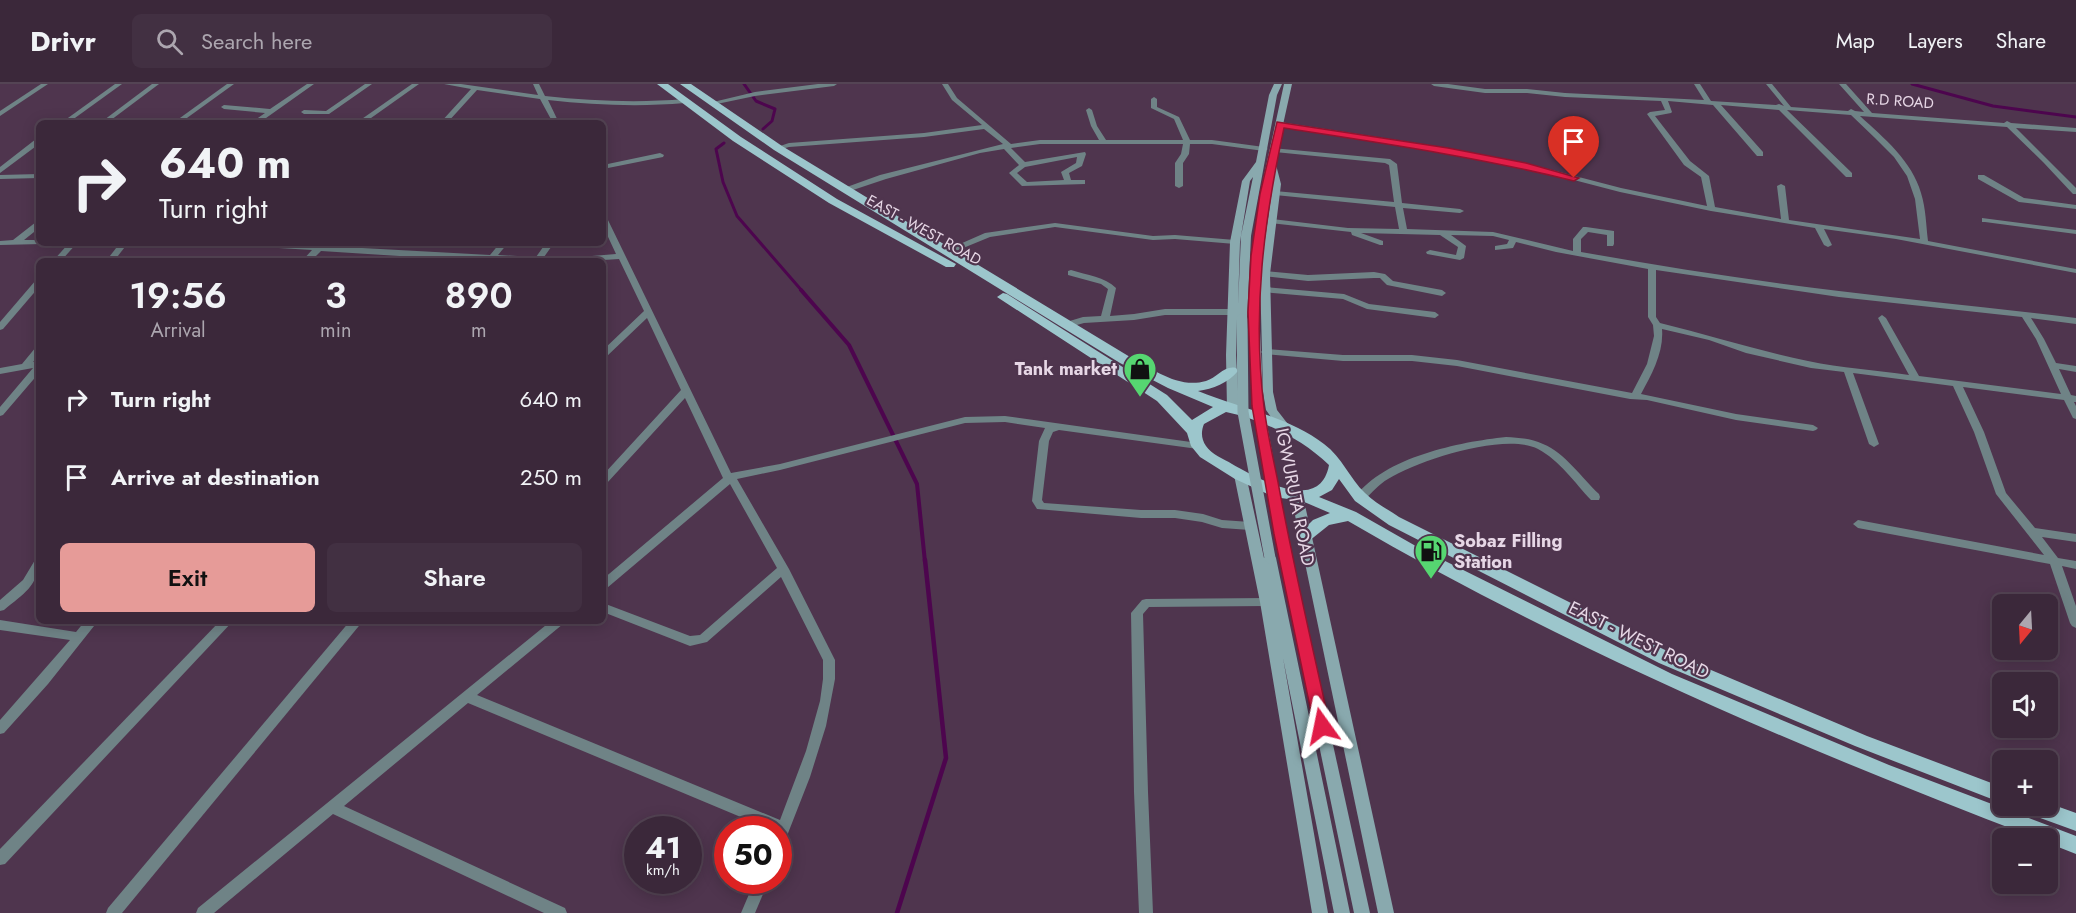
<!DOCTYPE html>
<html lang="en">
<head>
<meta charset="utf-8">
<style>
  body { margin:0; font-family:Jost,sans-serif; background:#423042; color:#f1f3f6; height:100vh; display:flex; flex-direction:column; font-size:22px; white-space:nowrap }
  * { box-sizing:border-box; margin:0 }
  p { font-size:20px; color:#aca6af }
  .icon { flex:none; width:33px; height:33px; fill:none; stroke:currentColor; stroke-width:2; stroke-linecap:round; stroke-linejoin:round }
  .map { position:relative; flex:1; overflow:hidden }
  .side { position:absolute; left:36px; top:174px; width:570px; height:366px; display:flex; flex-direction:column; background:#3b283a; border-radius:9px; box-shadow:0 3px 15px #0003,0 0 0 2px #544454 }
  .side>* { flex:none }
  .top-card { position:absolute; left:36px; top:36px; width:570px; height:126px; border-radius:9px; box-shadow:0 3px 15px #0003,0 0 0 2px #544454; background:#3b283a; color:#f1f3f6; overflow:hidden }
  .needle { width:39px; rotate:198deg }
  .fabs { position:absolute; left:1992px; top:510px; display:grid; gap:12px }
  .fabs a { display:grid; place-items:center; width:66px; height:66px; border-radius:9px; background:#3b283a; box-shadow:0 3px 15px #0003,0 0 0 2px #544454; font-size:30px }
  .speed { position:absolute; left:624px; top:732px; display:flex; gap:12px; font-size:30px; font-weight:700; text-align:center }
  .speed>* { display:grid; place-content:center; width:78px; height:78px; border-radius:50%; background:#3b283a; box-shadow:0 3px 15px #0003,0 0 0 2px #544454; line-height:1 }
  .speed small { font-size:15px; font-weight:400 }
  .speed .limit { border:9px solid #d22; background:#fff; color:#111 }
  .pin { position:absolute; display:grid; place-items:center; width:51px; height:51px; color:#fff; margin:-62px -26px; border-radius:50% 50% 50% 0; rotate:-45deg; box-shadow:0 0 6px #0007 }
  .pin .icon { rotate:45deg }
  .me { position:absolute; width:66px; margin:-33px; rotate:348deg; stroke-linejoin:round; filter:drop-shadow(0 0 4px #0008) }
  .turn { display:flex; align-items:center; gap:21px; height:126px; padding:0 24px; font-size:27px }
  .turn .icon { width:78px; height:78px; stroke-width:2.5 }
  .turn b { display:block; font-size:42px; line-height:51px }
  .eta { display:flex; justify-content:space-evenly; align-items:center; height:102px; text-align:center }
  .eta b { font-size:36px; font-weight:600; line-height:42px }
  .button { display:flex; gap:12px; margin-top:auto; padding:12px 24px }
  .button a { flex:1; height:69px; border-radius:9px; background:#e69b98; color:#111; font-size:24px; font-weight:600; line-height:69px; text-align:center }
  .button a+a { background:#423042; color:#f1f3f6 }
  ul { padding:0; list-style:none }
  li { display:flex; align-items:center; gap:18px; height:78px; padding:0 24px }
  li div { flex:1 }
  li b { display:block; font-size:22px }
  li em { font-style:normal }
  header { display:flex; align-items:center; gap:36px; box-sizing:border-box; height:84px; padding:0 30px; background:#3b283a; border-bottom:2px solid #544454 }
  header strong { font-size:28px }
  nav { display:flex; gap:33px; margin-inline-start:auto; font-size:21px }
  .search { width:420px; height:54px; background:#423042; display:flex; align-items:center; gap:15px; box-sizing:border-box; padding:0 21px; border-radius:9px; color:#aca6af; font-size:22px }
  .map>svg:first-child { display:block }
</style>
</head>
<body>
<header>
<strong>Drivr</strong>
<div class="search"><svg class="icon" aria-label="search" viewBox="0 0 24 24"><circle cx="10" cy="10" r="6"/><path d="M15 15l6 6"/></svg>Search here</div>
<nav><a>Map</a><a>Layers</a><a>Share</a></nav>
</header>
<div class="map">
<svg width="2076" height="829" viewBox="0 0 2076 829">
  <rect width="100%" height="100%" fill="#4f354e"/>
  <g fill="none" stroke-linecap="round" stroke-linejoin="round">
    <!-- stream-far2 -->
    <g stroke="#4d054e" stroke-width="3">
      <path d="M744 0 756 17 775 25 772 37 763 45"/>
      <path d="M1912 0 1993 22 2076 33"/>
      <path d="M724 59 716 65 723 98 737 132 803 208"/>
    </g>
    <!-- stream-far1 -->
    <path stroke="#4d054e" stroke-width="4" d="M801 206 849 261 917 400 925 478"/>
    <!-- stream -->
    <path stroke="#4d054e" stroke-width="4.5" d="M897 829 946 674 925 476"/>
    <!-- street -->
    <g fill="#6f8386" fill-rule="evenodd">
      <path d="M41 0H48L0 32V27Z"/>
      <path d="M115 0H122L68 39H61Z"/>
      <path d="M152 0H159L107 39H100Z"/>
      <path d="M227 0H234L180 39H173Z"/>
      <path d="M307 0H314L259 39H251L265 29 224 25 221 23 224 21 270 25Z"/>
      <path d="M365 0H372L329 30H304L301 28 304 26 326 27Z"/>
      <path d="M412 0H419L364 39H356Z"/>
      <path d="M444 0H461L538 11 533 0H539L545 12C592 17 638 19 685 15L688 17 685 19C639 23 594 21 548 16L559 39H553L540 15 477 6 447 39H440L471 5Z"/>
      <path d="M818 0H837L834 2 755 12 712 21 709 19 755 8Z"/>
      <path d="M942 0H948L957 14 1011 60 1040 56H1099L1091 42 1086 26 1089 24 1092 26 1097 42 1106 56H1183L1174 35 1151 24V15L1154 13 1157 15V23L1179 33 1190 56H1212L1264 63 1268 65 1264 67 1212 60H1190L1189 70 1183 79V102L1179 104 1175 102V79L1181 70 1183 60H1040L1011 64 1025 78 1085 68 1086 70 1082 82 1069 89 1071 96H1085V100L1022 102 1009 89 1019 81 1004 65 980 69 886 95 847 108 843 106 844 104 880 91 1003 60 984 45 924 53 789 63 778 66 774 64 789 59 924 49 982 41 952 16ZM1077 73 1076 79 1061 88 1064 96 1027 98 1017 89 1025 83Z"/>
      <path d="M1431 0H1448L1485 5H1527L1565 9 1704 16 1694 0H1700L1711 17 1776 21 1779 20 1784 22 1766 0H1772L1791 23 1848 27 1851 25 1855 27 1864 28 1839 0H1846L1872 29 2004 39 2007 37 2011 39 2076 44V48L2016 44 2076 104V110H2073L2043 78 2007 43 1860 32C1884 54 1912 77 1921 109 1926 125 1926 141 1928 157L2076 185V189L1896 155 1824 145 1832 161 1828 163 1824 161 1815 144 1711 127 1620 108 1524 83 1448 68 1280 42 1277 40 1280 38 1448 64 1525 79 1621 104 1707 122 1701 93 1684 81 1647 30 1650 28 1665 26 1661 17 1565 13 1527 9H1485L1434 2ZM1668 17 1713 21 1757 72H1763V68L1721 21 1779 26 1846 93H1852V89L1787 26 1851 31 1875 54 1894 73 1907 92 1915 115 1920 155 1789 136 1785 102 1781 100 1777 102 1781 135 1715 123 1709 92 1690 77 1655 32 1671 29 1672 28Z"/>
      <path d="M36 55H39V60L0 89V83Z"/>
      <path d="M1272 64 1390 75 1397 80 1402 119 1460 125 1464 127 1460 129 1403 124 1407 145 1493 148 1573 167V155L1583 143H1586L1614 147V160L1613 162H1607V151L1588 148 1581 155V168C1667 183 1753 197 1839 207 1918 217 1997 224 2076 234V240L2031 234 2044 255 2056 279 2076 282V288L2059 285 2071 311 2076 312V318H2074L2076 322V335L2073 334 2064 316 1963 303 1984 348 2006 409 2035 444 2076 450V458L2042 453 2058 474 2076 477V485L2062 482 2076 522V544L2072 542 2070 539 2050 480 1858 444 1853 440 1858 436 2044 471 1996 410 1974 348 1953 302 1853 289 1879 360 1874 363 1869 360 1844 288 1811 284 1746 269 1709 256 1662 245C1664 268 1652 290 1641 310L1736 330 1813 341 1818 344 1816 346 1813 347 1736 336 1647 316 1630 315 1457 282 1412 277H1343L1263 270 1261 268 1263 266 1266 265 1343 271H1412L1457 276 1632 309 1647 280 1654 252 1653 241 1648 233V185L1556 168 1516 158 1513 164 1495 166V162L1507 160 1509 156 1493 152 1451 151 1466 162 1464 174 1460 176 1427 170 1426 168 1430 166 1456 171 1458 163 1440 151 1361 149 1383 157V161H1380L1352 151 1351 148 1269 139 1268 137 1272 135 1348 144 1399 145 1395 123 1275 111 1271 109 1275 107 1394 118 1389 81 1385 79 1275 68 1271 66ZM1656 186 1839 213 2022 233 2036 255 2061 310 1919 292 1886 234 1882 231 1878 234 1909 291C1876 286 1841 284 1808 277 1758 267 1710 251 1660 239L1656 233Z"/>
      <path d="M660 69 664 71 663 73 603 85V81Z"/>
      <path d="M39 90V94L0 95V91Z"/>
      <path d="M1978 91H1984L2024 114 2076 121V125L2019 118 1978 95Z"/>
      <path d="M603 132 607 134 731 389 780 380 965 333 1005 332 1198 359 1203 362 1198 365 1059 346 1053 348 1049 357 1042 416 1044 419 1141 426H1175L1203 430 1222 436 1250 438 1255 442 1250 446 1222 444 1202 438 1175 434H1141L1037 425 1032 417 1039 357 1045 344 1005 338 965 339 780 386 737 395 789 485 835 576V595L826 642 810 693 783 762 778 764V746H772L468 619 344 722 565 824 567 829H544L333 730 214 829H196L198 824 551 537H565L563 540 477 611 780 736 806 667 820 617 823 595V576L781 493 707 558 690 562 603 528V519L690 552 700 551 777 484 730 400 607 504 603 505V495L723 394 685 314 607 399 603 401V391L681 306 647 234 606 273 603 274V266L644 227 619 175C520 182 420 173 321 167L311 177H302L312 166 229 161 225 159H271L490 171 500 159H508L498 171 536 173 546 159H554L544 173 568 174 616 170 603 142Z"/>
      <path d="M1982 134 2076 146V150L1985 138H1982Z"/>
      <path d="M36 138H39V144L24 156H39V159L42 160 0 161V157L13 156Z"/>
      <path d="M1055 139 1153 152 1175 151 1235 156 1239 158 1235 160 1175 155 1153 156 1055 143 990 153 951 169H948L944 167 985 149Z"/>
      <path d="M69 159H77L61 177H53Z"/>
      <path d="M120 159H128L114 177H106Z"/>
      <path d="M1071 186C1087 191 1105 193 1116 204L1110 232 1134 230 1165 225H1232L1236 228 1232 231H1165L1134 236 1084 239 1066 244 1063 243V239L1083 233 1101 232 1108 205 1101 200 1068 191V187Z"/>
      <path d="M1265 187 1308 191 1374 188 1385 190 1393 197 1442 206 1446 209 1442 212 1387 201 1380 194H1374L1308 197 1262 192V188Z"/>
      <path d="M39 195V203L3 245 0 246V238L36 196Z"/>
      <path d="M1265 203 1344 210 1369 220 1435 228 1439 231 1435 234 1367 225 1343 215 1262 208 1261 206Z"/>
      <path d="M39 262V271L33 278 39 277V289L3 331 0 332V323L33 284 0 290V284L22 280 36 263Z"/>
      <path d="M1506 353C1519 354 1531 354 1543 360 1565 369 1582 394 1599 410L1600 413 1599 416H1591C1575 399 1559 376 1538 365 1505 348 1419 376 1388 395 1379 400 1372 409 1364 416L1360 417 1355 413C1385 373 1459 358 1506 353Z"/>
      <path d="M39 475C39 502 23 510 4 526L0 527V516L23 496 35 476Z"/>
      <path d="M1267 514 1271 515 1273 518 1271 521 1267 522 1149 523 1143 530 1148 708 1153 829H1139L1134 708 1131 529 1142 516 1146 515Z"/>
      <path d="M0 536 76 548 85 537H98L48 600 4 649 0 650V636L70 556 0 546Z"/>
      <path d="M220 537H233L5 780 0 781V765Z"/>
      <path d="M350 537H363L122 829H106L108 824Z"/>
      <path d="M755 796H769L755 829H741Z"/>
    </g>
    <!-- secondary -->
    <g fill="#89a9ae" fill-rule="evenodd">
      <path d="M1274 0H1282L1277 11 1251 152 1247 235 1242 238 1237 235 1236 271 1239 325 1233 329 1227 325 1226 271 1230 158 1242 97 1256 78 1269 11ZM1253 93 1241 152 1238 222 1240 158 1250 97Z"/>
      <path d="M1284 0H1292L1275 77 1281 100 1270 190 1273 308 1277 326 1291 344 1285 348 1281 347 1266 326 1263 308 1260 190 1273 100 1272 95 1261 172 1259 236 1254 239 1249 236 1251 172 1260 110Z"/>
      <path d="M1240 387 1246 391 1264 474 1270 469 1274 471 1276 474 1350 829H1334L1283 574 1328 829H1312L1260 518 1234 391Z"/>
      <path d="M1297 408 1303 412 1394 829H1378L1291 412Z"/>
      <path d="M1286 469 1290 471 1292 474 1370 829H1354L1280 474 1282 471Z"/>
    </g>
    <!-- primary -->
    <g fill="#9cc6cc" fill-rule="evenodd">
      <path d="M657 0H668L741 53 837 115 956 180 954 183H946L829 119 733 57Z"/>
      <path d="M680 0H691L782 62 1130 273C1153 285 1178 305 1206 297 1217 294 1224 281 1236 284L1238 287C1228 299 1213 305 1198 307 1239 324 1287 332 1324 360 1342 373 1350 395 1365 409 1375 419 1389 426 1399 433L1671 569 1867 652 2002 703V719L1855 662 1659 579 1389 441 1355 417 1339 395 1332 406 1319 413 1356 428 1421 465 1672 590 1889 681 2076 752V770L2048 759V754H2036C1800 664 1567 565 1348 437L1329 441 1309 457H1299L1296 453 1313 436 1330 429 1302 417 1274 413 1235 395 1200 373 1191 362 1187 349 1157 317 997 213 1003 209 1007 210 1167 311 1192 336 1213 323 1168 304 1120 279 774 66ZM1226 328C1263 336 1301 354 1329 381 1320 431 1257 394 1232 380 1224 375 1211 370 1206 362 1201 355 1201 347 1204 340Z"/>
      <path d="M2048 719 2076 729V747L2024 728 2021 722H2048Z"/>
    </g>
    <!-- secondary-bridge -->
    <g stroke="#89a9ae" stroke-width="11">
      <path d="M1242 235 1243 328 1270 474"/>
      <path d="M1254 236 1258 322 1286 474"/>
    </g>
  </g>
  <!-- route -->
  <path fill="#e11d48" stroke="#92132f" stroke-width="1.5" d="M1277 38 1448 64 1526 79 1579 94 1574 97C1478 73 1381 59 1284 44 1264 136 1252 228 1264 323 1267 348 1273 373 1278 398 1293 480 1312 561 1330 642L1328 647 1322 649 1316 647 1314 642 1274 450 1252 322 1248 228 1251 172 1260 110Z"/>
  <!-- icons -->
  <defs>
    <g id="shop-pin" transform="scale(1.725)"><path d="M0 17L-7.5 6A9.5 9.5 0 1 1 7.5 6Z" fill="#56d671" stroke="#4f354e"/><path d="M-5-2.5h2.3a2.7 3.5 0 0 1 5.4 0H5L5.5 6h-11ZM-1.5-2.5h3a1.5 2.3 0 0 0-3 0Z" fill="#111"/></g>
    <g id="fuel-pin" transform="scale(1.725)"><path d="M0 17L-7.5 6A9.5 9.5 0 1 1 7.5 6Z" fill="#56d671" stroke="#4f354e"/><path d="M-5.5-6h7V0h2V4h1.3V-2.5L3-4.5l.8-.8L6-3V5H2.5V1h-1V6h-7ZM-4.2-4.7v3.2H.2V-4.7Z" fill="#111"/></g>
  </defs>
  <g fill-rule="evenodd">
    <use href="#shop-pin" x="1140" y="285"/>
    <use href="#fuel-pin" x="1431" y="467"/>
  </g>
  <g text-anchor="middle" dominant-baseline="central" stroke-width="4.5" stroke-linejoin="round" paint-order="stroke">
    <!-- far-street labels -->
    <g font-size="15" fill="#e7d7e6" stroke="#4f354e">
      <text transform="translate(1900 17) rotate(4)">R.D ROAD</text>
      <text transform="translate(924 146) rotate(29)">EAST - WEST ROAD</text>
    </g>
    <!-- poi labels -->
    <g font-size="18" font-weight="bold" fill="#e7d7e6" stroke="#4f354e" text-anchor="end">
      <text x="1117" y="285">Tank market</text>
      <text x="1454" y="457" text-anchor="start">Sobaz Filling<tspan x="1454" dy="21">Station</tspan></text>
    </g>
    <!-- street labels -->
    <g font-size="18" fill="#e7d7e6" stroke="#4f354e">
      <text transform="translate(1295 413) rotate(79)">IGWURUTA ROAD</text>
      <text transform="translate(1639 556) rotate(26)">EAST - WEST ROAD</text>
    </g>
  </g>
</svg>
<div class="fabs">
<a><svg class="needle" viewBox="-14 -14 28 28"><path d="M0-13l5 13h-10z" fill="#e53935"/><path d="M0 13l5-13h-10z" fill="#aca6af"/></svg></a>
<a><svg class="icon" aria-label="sound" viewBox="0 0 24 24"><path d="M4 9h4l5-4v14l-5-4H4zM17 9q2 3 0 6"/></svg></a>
<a>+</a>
<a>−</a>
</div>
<div class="speed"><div>41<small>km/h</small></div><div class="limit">50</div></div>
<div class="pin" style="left:1574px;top:94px;background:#d93025"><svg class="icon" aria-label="arrive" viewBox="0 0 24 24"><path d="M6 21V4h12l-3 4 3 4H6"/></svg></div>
<svg class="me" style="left:1322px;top:642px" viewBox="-20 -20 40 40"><path d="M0-17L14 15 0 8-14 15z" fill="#e11d48" stroke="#fff" stroke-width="4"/></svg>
<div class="top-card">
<div class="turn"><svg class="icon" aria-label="right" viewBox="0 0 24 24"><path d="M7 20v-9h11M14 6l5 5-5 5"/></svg><div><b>640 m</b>Turn right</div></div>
</div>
<section class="side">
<div class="eta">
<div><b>19:56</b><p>Arrival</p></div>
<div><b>3</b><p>min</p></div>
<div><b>890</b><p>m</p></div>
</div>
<ul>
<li><svg class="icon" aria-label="right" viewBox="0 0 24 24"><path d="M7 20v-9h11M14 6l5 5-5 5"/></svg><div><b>Turn right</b></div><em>640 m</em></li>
<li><svg class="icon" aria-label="arrive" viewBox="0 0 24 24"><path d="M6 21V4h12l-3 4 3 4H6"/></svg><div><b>Arrive at destination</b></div><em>250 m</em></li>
</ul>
<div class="button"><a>Exit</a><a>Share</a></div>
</section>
</div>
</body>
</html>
